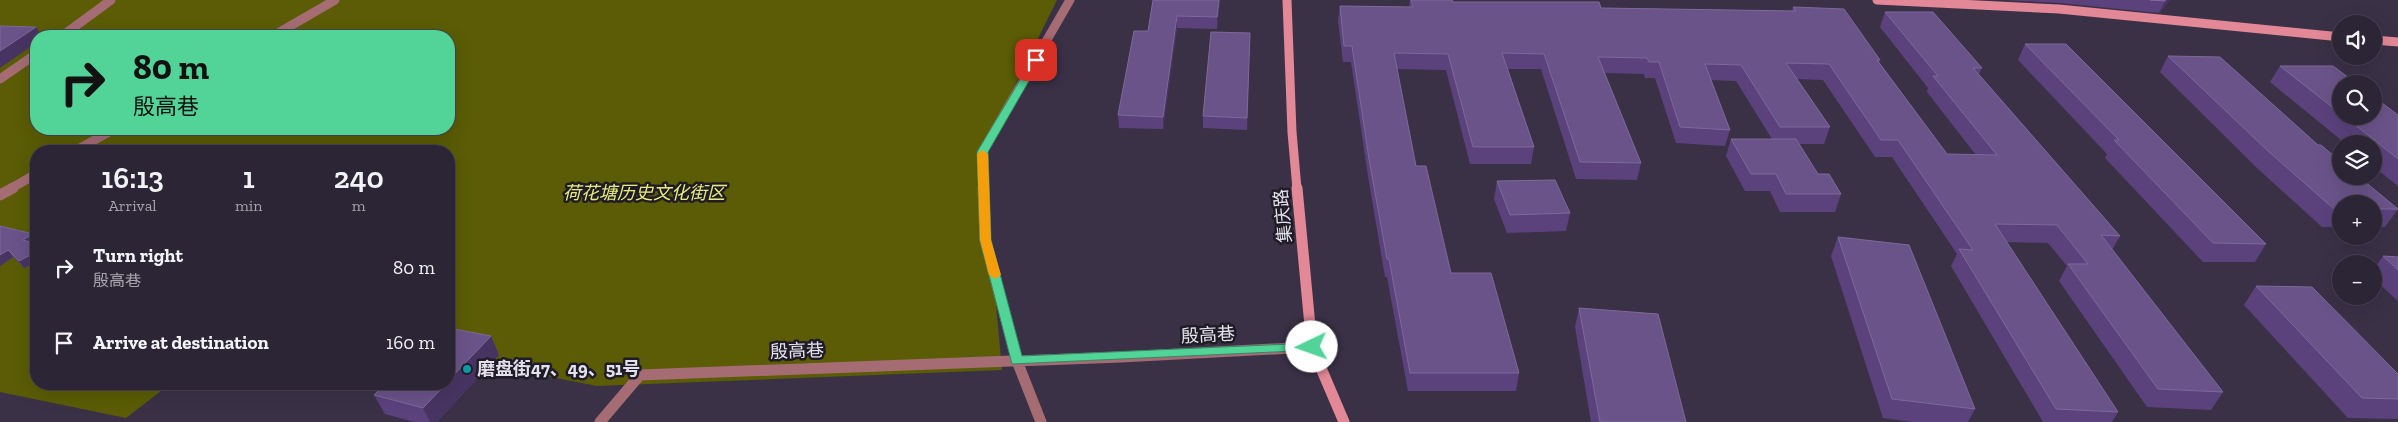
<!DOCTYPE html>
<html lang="en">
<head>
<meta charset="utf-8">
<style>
  body { margin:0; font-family:"Zilla Slab","Noto Sans SC",serif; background:#383141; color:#f1f3f6; height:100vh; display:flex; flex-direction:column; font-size:19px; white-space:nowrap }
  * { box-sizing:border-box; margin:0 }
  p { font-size:16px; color:#a6a5ad }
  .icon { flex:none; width:28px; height:28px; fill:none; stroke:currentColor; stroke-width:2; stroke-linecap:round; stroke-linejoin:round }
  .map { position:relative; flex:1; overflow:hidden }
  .details { position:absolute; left:30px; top:145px; width:425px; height:245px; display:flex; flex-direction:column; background:#2c2535; border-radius:20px; box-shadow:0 5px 20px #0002,0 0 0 1px #484250 }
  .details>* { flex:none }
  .banner { position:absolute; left:30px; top:30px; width:425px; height:105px; border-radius:20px; box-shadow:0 5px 20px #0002,0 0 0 1px #484250; background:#52d397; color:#111; overflow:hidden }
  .controls { position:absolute; left:2332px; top:15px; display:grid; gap:10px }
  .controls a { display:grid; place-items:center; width:50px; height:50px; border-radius:50%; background:#2c2535; box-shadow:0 5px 20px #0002,0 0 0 1px #484250; font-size:25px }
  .pin { position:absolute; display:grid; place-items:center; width:42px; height:42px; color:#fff; margin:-21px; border-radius:10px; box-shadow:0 2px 8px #0006 }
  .me { position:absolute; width:55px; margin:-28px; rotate:267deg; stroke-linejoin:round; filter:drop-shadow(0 0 4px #0008) }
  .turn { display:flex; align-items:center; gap:18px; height:105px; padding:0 20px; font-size:22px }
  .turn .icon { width:65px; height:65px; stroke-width:2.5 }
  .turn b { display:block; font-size:35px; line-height:42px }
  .eta { display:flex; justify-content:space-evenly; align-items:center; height:85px; text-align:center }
  .eta b { font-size:30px; font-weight:600; line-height:35px }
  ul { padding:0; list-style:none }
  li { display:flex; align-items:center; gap:15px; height:75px; padding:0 20px }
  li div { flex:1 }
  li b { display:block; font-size:19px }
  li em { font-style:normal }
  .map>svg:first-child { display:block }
</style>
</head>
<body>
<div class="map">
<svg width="2398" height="422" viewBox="0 0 2398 422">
  <rect width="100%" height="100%" fill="#3a3147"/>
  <!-- green -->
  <path fill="#5b5c05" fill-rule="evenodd" d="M0 0H1057L982 152 1002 370 597 386 449 357V151H36V384H170L126 418 0 392ZM36 36H449V129H36Z"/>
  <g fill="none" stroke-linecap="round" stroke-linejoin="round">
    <!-- street-far1 -->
    <g stroke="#a56c74" stroke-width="9">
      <path d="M62 36 111 0"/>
      <path d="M273 36 335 0"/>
      <path d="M0 79 36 54"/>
      <path d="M75 151 114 129"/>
      <path d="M10 189 36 174"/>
      <path d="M983 189 982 152 1070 0"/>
    </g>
    <!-- street -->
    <g stroke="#a56c74" stroke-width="11">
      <path d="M983 188 985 240 1017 361 1041 422"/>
      <path d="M0 195 13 188"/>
      <path d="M600 422 640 375 1121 357 1312 347"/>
    </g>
    <!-- secondary-far1 -->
    <g stroke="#e38896" stroke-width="9">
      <path d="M1287 0 1292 132 1297 189"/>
      <path d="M1877 0 2059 9 2341 37"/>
      <path d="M2374 40 2398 42"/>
    </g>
    <!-- secondary -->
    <path stroke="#e38896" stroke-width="11" d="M1297 188 1312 347 1344 422"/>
  </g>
  <!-- wall -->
  <g fill="#5b427d">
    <path d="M1153 0H1220L1217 29 1177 28 1163 129 1119 128 1118 115 1148 31Z"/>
    <path d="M1410 0H1452L1453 2 1601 8 1792 11 1793 7 1880 60 1879 62 1947 154 1976 155 1927 92 1928 88 1880 27 1885 12 1982 68 1979 74 2120 236 2112 250 2223 392 2211 410 2147 407 2059 281 2067 266 2048 243 2006 242 2118 412 2112 422H2043L1951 266 1957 254 1892 157H1875L1823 80 1797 79 1830 127 1824 144H1799L1818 174 1841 194 1835 212H1780L1770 191H1745L1726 156 1731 139H1772L1736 81 1711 80 1730 130 1725 146 1676 143 1655 78H1645L1644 74 1605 73 1641 163 1637 180 1576 179 1541 69H1508L1534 147 1531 164H1470L1446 70 1397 69 1416 166 1451 273 1519 373 1516 391H1408L1387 277H1385L1368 176 1351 62H1343L1338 21 1340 6 1409 7Z"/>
    <path d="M2004 0H2170L2159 13 2060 3Z"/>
    <path d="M1250 33 1247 130 1203 128V116Z"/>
    <path d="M2025 44 2266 244 2255 262H2203L2105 158 2107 154 2018 60Z"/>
    <path d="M2168 56 2318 145 2398 209 2385 227H2374V204H2341V227H2322L2257 168 2160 72Z"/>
    <path d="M2280 66 2341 84V116H2374L2398 115V186L2374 167V144H2346L2270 82Z"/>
    <path d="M1497 181 1570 213 1566 231 1507 233 1494 199Z"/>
    <path d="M0 226 33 234 36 239V242L35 243 36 244V262L24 268 13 257 0 266Z"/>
    <path d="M1838 237 1975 409 1968 422H1913L1883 418 1831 256Z"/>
    <path d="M2383 256 2398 257V301L2374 279V269Z"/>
    <path d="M2256 286 2398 374V419L2348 418 2244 305Z"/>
    <path d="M1579 308 1686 422H1591L1575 327Z"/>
    <path d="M491 336 499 355 437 422H414L385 414 374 395Z"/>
  </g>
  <!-- shaded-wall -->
  <g fill="#483462">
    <path d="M1219 0H1220L1217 29V17Z"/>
    <path d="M2166 0H2170L2159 13 2165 1Z"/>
    <path d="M1177 16V28L1163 129V117Z"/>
    <path d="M36 27 42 36H36V43L0 68V51Z"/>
    <path d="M33 234 36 239V242L28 248 23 240Z"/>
    <path d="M8 250 13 257 0 266V255Z"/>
    <path d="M36 252V262L24 268 19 261Z"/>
    <path d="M491 336 499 355 437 422H430L423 408 446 384H449V380Z"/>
  </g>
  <!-- building -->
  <g fill="#6a5389" stroke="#7d6999">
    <path d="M1153 0H1219L1217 17 1177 16 1163 117 1118 115 1134 31H1148Z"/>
    <path d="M1411 0H1452L1453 2H1599L1601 8 1796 11 1793 7 1844 9 1880 60H1877L1947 154 1997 155 1933 76H1938L1885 12H1933L1982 68H1973L2120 236 2101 235 2223 392 2158 389 2068 264H2088L2057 225 1995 224 2118 412 2056 409 1959 249 1973 250 1898 140H1881L1829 64 1786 63 1830 127H1780L1741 65 1705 64 1730 130 1680 127 1659 62H1649L1647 58 1598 57 1641 163 1580 162 1544 54 1502 53 1534 147H1473L1448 54 1394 53 1416 166H1426L1451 273H1491L1519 373H1410L1389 259H1387L1369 159 1352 46H1344L1340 6 1413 7Z"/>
    <path d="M2150 0H2166L2165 1Z"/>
    <path d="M0 26 36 27 0 51Z"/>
    <path d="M1211 32 1250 33 1247 118 1203 116Z"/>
    <path d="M2025 44H2066L2266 244 2213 243 2114 140H2119Z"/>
    <path d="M2168 56 2220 57 2318 145H2321L2341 162V176H2358L2398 209H2374V204H2341V209H2334L2268 151Z"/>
    <path d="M2280 66H2333L2357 84H2341V114Z"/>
    <path d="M2374 97 2398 115V159L2344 116H2374Z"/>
    <path d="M1731 139H1796L1818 174H1829L1841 194H1786L1776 174H1751Z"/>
    <path d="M1555 180 1570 213 1510 215 1497 181Z"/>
    <path d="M0 226 33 234 23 240 36 244V252L19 261 8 250 0 255Z"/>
    <path d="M1838 237 1909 245 1975 409 1892 399Z"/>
    <path d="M2383 256 2398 257V270Z"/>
    <path d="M2256 286 2312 287 2398 374V399L2362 398Z"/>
    <path d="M1579 308 1658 314 1686 422H1600Z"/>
    <path d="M449 328 491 336 449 380Z"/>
    <path d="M385 384H446L423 408 374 395Z"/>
  </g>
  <!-- route -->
  <path fill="#52d397" stroke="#358962" d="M1036 57 1041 60 988 152 991 240 1022 356 1312 343 1317 344 1319 347 1317 350 1012 364 980 240 977 152 1032 60Z"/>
  <!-- slow -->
  <path fill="#f59e0b" d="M982 150 988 154 991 240 1001 275 995 279 989 275 980 240 977 154Z"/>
  <!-- markers -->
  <circle fill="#0f9aa8" stroke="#1f1c26" stroke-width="2" cx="467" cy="369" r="5"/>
  <g text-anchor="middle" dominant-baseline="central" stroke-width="5" stroke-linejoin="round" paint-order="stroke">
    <!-- park labels -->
    <g font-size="18" font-style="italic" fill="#e7eb7d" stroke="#1f1c26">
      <text x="644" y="193">荷花塘历史文化街区</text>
    </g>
    <!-- street labels -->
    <g font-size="18" fill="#e4e0ee" stroke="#1f1c26">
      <text transform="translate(1283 216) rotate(-95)">集庆路</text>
      <text transform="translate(1208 335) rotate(-3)">殷高巷</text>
      <text transform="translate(797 351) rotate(-2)">殷高巷</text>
    </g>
    <!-- poi labels -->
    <g font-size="18" font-weight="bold" fill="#e4e0ee" stroke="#1f1c26" text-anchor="start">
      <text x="477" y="369">磨盘街47、49、51号</text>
    </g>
  </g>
</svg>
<div class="controls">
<a><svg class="icon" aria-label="sound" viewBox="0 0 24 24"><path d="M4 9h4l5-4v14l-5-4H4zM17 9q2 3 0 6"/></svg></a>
<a><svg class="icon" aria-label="search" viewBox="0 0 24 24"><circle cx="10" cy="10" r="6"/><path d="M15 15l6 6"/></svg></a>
<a><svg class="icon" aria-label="layers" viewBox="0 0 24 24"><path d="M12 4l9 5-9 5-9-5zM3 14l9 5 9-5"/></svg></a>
<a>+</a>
<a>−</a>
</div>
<div class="pin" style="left:1036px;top:60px;background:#d93025"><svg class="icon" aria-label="arrive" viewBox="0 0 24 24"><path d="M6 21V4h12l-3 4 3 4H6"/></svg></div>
<svg class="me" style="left:1312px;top:347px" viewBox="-20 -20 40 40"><circle r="19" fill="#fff"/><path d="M0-13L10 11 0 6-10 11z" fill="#52d397"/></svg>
<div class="banner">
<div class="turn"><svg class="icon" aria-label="right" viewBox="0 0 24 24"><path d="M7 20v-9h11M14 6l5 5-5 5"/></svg><div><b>80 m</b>殷高巷</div></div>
</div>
<section class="details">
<div class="eta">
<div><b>16:13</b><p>Arrival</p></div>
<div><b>1</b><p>min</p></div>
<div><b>240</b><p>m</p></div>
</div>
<ul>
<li><svg class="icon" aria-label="right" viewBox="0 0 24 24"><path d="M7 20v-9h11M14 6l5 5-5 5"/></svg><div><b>Turn right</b><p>殷高巷</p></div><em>80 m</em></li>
<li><svg class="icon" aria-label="arrive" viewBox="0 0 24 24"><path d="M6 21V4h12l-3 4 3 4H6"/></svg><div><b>Arrive at destination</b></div><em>160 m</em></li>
</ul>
</section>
</div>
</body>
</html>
